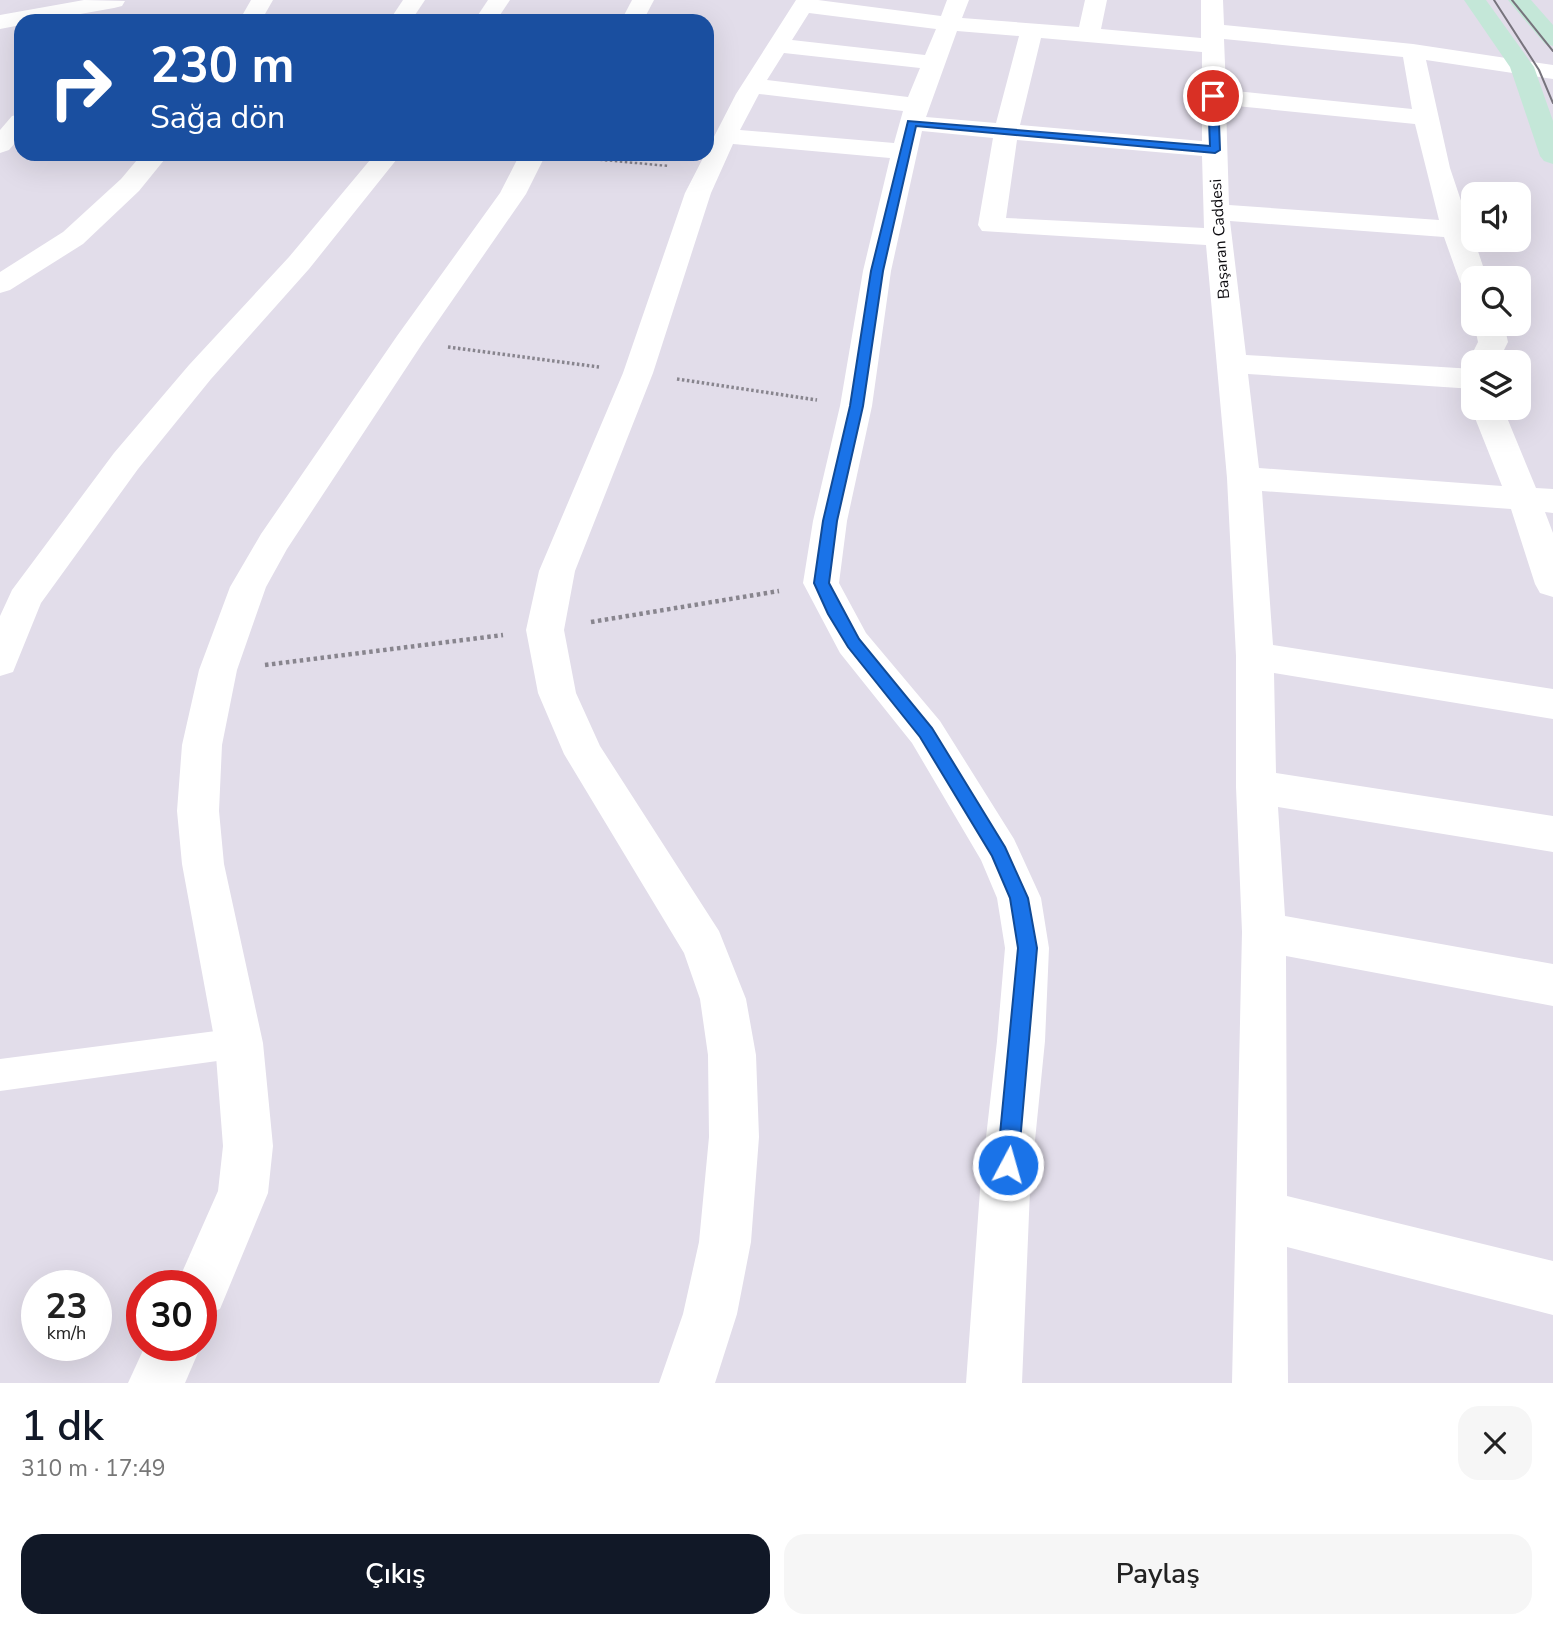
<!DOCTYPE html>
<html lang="tr">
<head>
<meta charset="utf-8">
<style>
  body { margin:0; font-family:"Nunito Sans",sans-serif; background:#f6f6f6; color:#222; height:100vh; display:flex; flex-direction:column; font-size:26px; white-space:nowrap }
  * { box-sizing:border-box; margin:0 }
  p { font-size:23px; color:#767676 }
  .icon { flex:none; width:38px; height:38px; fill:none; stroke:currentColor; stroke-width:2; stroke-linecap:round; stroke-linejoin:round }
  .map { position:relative; height:1383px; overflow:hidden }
  .sheet { display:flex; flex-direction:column; background:#fff; flex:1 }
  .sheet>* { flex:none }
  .hud { position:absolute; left:14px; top:14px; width:700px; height:147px; border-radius:21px; box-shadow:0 7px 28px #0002; background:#1a4fa0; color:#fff; overflow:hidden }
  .tools { position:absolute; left:1461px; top:182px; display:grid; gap:14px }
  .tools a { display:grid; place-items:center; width:70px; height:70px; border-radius:14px; background:#fff; box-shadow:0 7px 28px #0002; font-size:35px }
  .speed { position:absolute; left:21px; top:1270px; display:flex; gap:14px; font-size:35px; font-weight:700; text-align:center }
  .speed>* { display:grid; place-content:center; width:91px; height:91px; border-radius:50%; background:#fff; box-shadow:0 7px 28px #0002; line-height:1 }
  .speed small { font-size:18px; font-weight:400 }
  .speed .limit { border:10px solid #d22; background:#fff; color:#111 }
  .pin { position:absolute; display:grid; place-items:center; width:60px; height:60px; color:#fff; margin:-30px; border:4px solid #fff; border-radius:50%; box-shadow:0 2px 7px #0007 }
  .me { position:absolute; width:77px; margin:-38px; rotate:6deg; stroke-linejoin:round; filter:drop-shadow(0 0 5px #0008) }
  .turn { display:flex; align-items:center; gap:24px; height:147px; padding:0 21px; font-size:32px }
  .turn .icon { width:91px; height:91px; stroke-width:2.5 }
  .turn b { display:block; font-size:49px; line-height:60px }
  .round { display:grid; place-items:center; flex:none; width:74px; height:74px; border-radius:21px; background:#f6f6f6 }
  .summary { display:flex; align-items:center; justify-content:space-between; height:119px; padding:0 21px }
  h1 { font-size:42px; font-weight:600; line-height:52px; color:#111827 }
  .cta { display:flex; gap:14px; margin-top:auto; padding:14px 21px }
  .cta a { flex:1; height:80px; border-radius:21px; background:#111827; color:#fff; font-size:28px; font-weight:600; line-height:80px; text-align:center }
  .cta a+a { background:#f6f6f6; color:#222 }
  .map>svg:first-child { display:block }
</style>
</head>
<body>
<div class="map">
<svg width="1553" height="1383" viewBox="0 0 1553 1383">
  <rect width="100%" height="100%" fill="#e2ddea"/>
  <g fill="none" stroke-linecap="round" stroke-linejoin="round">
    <!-- path-far2 -->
    <path stroke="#88858e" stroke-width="2.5" stroke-dasharray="2.5 2.5" stroke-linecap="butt" d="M570 157 669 166"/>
    <!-- path-far1 -->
    <g stroke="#88858e" stroke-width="3.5" stroke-dasharray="2.5 2.5" stroke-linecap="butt">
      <path d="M448 347 599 367"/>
      <path d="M677 379 817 400"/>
    </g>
    <!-- path -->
    <g stroke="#88858e" stroke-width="4.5" stroke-dasharray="3.5 3.5" stroke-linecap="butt">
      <path d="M591 622 779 591"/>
      <path d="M265 665 503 635"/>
    </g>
    <!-- lane -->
    <path fill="#fff" fill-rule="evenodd" d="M239 1028 250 1032 255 1043 250 1054 239 1058 0 1091V1059Z"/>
    <!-- street -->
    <g fill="#fff" fill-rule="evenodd">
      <path d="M84 0 125 1 122 6 114 8 41 21H21V25L0 29V15Z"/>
      <path d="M251 0H273L261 21H239Z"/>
      <path d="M403 0H425L411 21H389Z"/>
      <path d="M488 0H510L496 21H474Z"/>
      <path d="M632 0H654L643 21H621Z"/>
      <path d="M796 0H818L941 16 947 0H969L962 18 1079 27 1085 0H1107L1101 29 1201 38V0H1223L1224 25 1413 44 1553 65V79L1426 60 1450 168 1487 278H1474V290L1464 288 1460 282 1444 237 1230 221 1246 355 1474 369V389L1248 374 1259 468 1502 486 1471 408 1474 404V408H1503L1536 488 1553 489V513L1545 512 1553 533V597L1540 593 1535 584 1511 509 1262 491 1273 645 1553 689V719L1274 673 1276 773 1553 816V852L1278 807 1285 916 1553 964V1006L1286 956 1287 1196 1553 1261V1315L1287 1247 1288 1383H1232L1242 932 1236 787V656L1227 478 1206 245 982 231 978 225 993 138 922 131 891 271 872 406 847 521 839 583 866 633 940 721 1014 839 1041 898 1049 948 1045 1041 1030 1190 1022 1383H966L980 1190 997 1041 1005 948 997 898 981 860 912 743 840 653 803 583 813 521 840 406 863 271 890 158 733 144 711 193 653 373 575 571 564 630 576 693 600 746 719 931 746 999 756 1055 759 1137 751 1242 737 1314 715 1383H659L683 1314 699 1242 709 1137 708 1055 700 999 684 953 564 754 538 693 526 630 539 571 623 373 685 193 736 94ZM809 13 936 29 925 55 792 40ZM957 31 1019 36 996 123 926 117ZM1041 38 1202 52V141L1020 125ZM1224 39 1403 57 1412 109 1226 90ZM784 53 920 68 908 97 767 80ZM759 94 903 111 894 143 740 130ZM1226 105 1415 124 1439 220 1229 205ZM1017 140 1202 156 1204 228 1006 218Z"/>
      <path d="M21 114V136L9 150 0 153V130L12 116Z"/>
      <path d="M142 154H169L139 191 83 244 10 290 0 293V272L63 232 121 179Z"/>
      <path d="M375 154H401L309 269 211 379 138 469 41 603 13 672 0 676V616L12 590 114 453 189 365 289 257Z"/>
      <path d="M520 154H546L526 194 422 344 287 549 266 587 237 670 222 745 219 811 224 864 263 1043 273 1146 268 1193 220 1309 201 1316V1286H176L218 1191 223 1146 215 1043 182 864 177 811 182 745 199 670 230 587 261 534 397 336 500 193Z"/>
      <path d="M1474 324H1504L1508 342 1498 362H1474V369L1468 362 1478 342Z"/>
      <path d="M145 1346H201L185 1383H128Z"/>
    </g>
    <!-- secondary -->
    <g fill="#c4e7d8" fill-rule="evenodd">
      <path d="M1464 0H1486L1534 67 1553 121V164L1544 161 1540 156 1510 67Z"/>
      <path d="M1508 0H1531L1553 25V46L1545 44Z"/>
    </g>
    <!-- tram -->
    <g stroke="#77747d" stroke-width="2">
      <path d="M1494 0 1539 70 1553 103"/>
      <path d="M1512 0 1553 51"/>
    </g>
  </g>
  <!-- route -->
  <path fill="#1a73e8" stroke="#114b97" stroke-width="2" d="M1213 93 1218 96 1220 150 1215 153 916 126 883 271 863 406 837 521 829 583 859 639 932 728 1005 847 1028 898 1037 948 1018 1165 1015 1172 1008 1176 1001 1172 997 1165 1018 948 1010 898 992 856 920 737 848 647 828 614 814 583 823 521 850 406 871 271 908 121 1210 146 1208 96Z"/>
  <g text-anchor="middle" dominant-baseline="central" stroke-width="5" stroke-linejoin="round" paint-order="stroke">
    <!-- far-street labels -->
    <g font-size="16" fill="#0c0b0f" stroke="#fff">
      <text transform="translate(1220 239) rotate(-94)">Başaran Caddesi</text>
    </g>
  </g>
</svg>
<div class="tools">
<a><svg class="icon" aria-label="sound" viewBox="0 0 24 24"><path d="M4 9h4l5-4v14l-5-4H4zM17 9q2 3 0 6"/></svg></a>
<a><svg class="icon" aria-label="search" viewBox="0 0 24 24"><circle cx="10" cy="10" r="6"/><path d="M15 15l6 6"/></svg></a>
<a><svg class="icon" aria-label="layers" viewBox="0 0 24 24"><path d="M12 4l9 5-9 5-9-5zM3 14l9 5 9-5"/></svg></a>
</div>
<div class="speed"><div>23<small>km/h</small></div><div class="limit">30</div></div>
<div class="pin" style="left:1213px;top:96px;background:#d93025"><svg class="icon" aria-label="arrive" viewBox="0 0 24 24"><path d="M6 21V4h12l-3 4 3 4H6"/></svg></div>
<svg class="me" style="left:1008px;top:1165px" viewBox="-20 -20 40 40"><circle r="17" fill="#1a73e8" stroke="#fff" stroke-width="3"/><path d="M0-11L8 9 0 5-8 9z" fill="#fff"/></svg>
<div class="hud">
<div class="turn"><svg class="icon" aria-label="right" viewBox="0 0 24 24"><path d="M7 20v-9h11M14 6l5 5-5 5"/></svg><div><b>230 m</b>Sağa dön</div></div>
</div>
</div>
<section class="sheet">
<div class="summary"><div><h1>1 dk</h1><p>310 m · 17:49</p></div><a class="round"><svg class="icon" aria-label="close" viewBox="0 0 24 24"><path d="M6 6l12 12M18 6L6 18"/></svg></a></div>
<div class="cta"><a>Çıkış</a><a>Paylaş</a></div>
</section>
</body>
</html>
